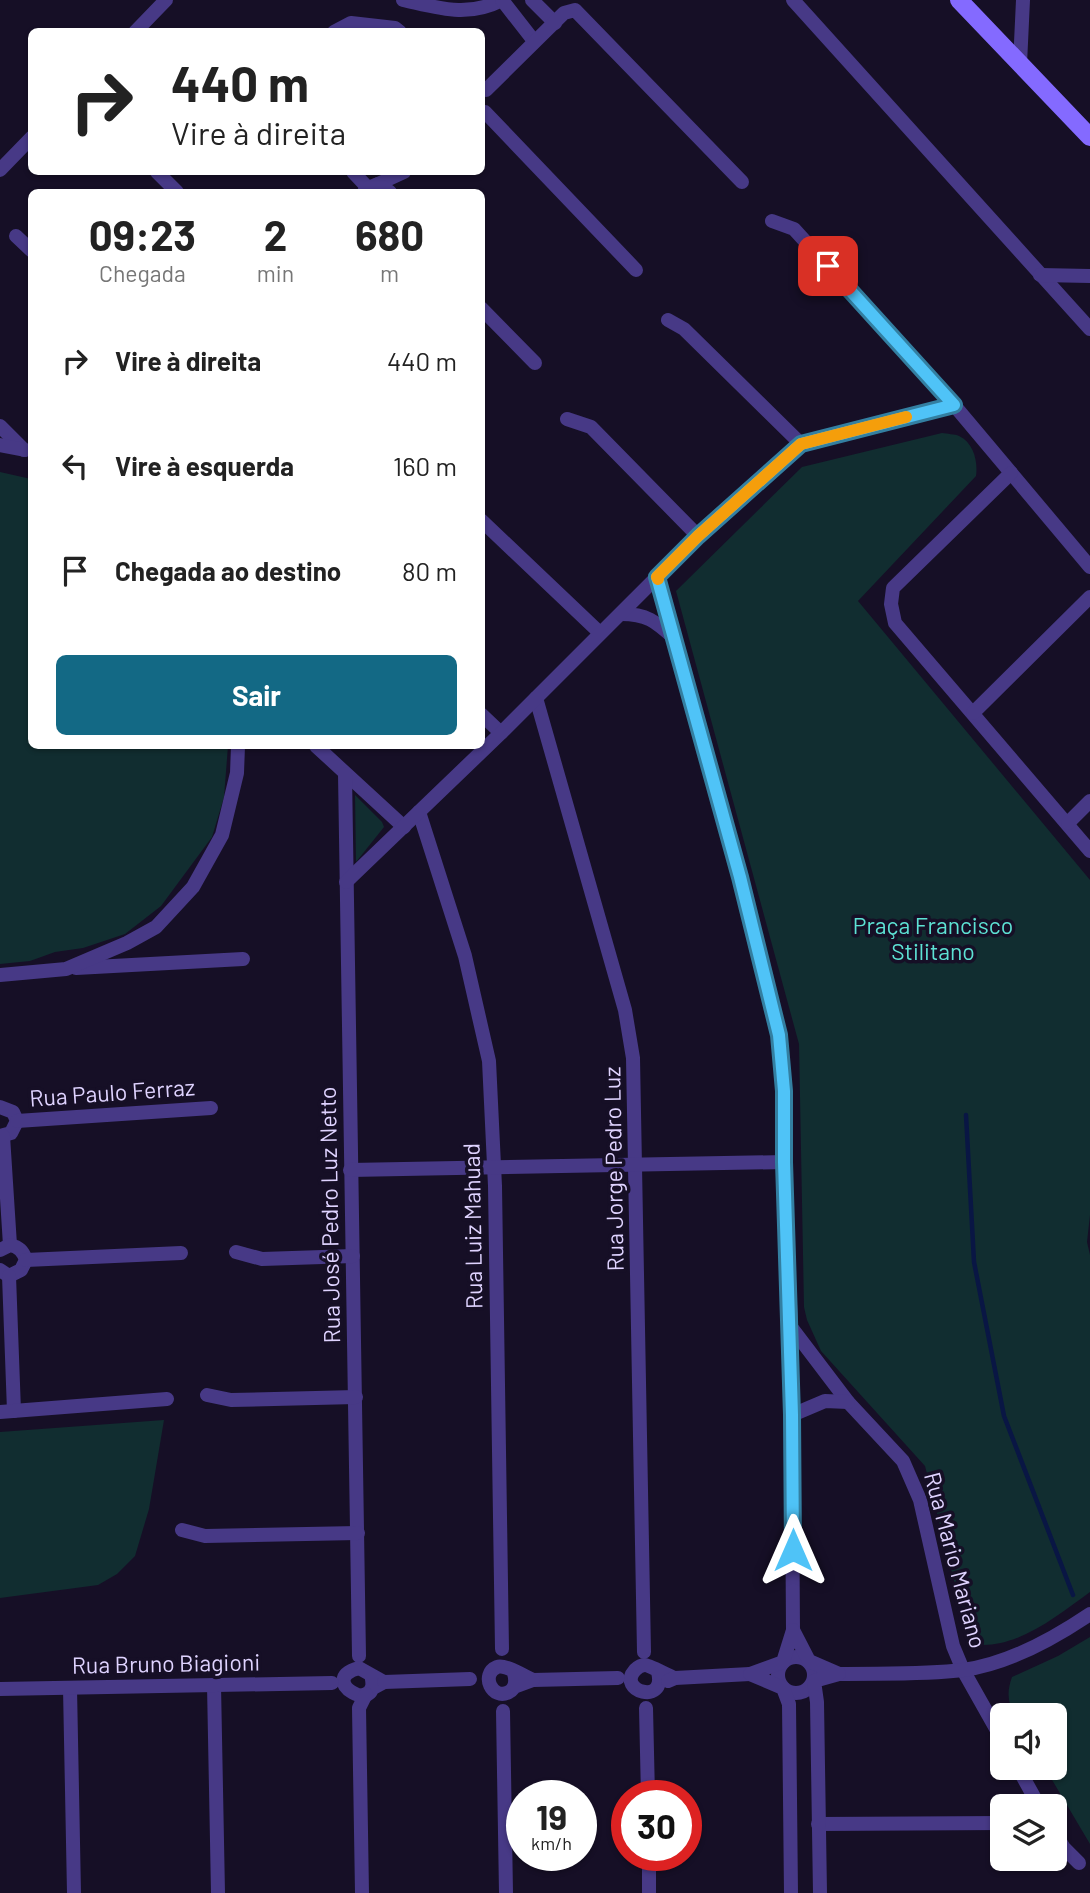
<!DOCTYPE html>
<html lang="pt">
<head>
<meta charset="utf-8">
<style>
  body { margin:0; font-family:Barlow,sans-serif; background:#f6f6f6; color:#222; height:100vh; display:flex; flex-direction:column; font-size:26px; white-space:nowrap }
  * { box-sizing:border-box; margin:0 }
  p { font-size:23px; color:#767676 }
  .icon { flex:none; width:38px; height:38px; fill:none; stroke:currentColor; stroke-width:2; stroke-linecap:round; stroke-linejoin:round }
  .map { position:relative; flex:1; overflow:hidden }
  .side { position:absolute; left:28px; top:189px; width:457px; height:560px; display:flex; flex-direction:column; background:#fff; border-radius:10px; box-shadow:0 2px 5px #0004 }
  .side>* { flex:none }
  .hud { position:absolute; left:28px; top:28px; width:457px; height:147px; border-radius:10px; box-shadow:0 2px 5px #0004; background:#fff; color:#222; overflow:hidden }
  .buttons { position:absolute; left:990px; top:1703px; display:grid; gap:14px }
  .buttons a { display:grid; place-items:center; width:77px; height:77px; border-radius:10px; background:#fff; box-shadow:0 2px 5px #0004; font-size:35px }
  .speed { position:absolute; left:506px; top:1780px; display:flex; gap:14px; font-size:35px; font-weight:700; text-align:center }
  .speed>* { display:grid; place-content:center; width:91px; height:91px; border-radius:50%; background:#fff; box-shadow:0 2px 5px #0004; line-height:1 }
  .speed small { font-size:18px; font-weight:400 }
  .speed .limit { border:10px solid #d22; background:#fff; color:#111 }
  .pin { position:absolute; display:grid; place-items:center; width:60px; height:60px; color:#fff; margin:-30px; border-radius:14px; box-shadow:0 4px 10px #0006 }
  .me { position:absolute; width:77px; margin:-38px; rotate:0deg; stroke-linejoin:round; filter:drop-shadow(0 0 5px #0008) }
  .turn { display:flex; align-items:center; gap:24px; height:147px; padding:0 28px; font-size:32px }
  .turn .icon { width:91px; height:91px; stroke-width:2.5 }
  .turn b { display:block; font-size:49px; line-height:60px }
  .eta { display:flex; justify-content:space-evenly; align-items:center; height:119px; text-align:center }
  .eta b { font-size:42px; font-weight:700; line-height:49px }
  .button { display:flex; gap:14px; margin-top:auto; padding:14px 28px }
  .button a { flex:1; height:80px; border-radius:10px; background:#136985; color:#fff; font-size:28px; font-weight:700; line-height:80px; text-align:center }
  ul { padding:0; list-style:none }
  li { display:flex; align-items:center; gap:21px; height:105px; padding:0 28px }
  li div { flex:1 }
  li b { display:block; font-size:26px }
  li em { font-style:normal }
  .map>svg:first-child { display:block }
</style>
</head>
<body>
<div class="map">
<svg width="1090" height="1893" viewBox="0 0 1090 1893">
  <rect width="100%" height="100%" fill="#160f26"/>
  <!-- green -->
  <g fill="#112d30">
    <path d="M942 433C947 434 955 434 959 436 974 443 978 462 976 476L858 601 1090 880V1215L1087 1242 1090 1255V1592C1058 1615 1020 1647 979 1645L967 1632 925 1466 821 1351 807 1320 804 1307 799 1044 676 591 802 467Z"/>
    <path d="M0 472 31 479 32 746H228L224 797 212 837 161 906 125 934 83 948 55 952 30 961 0 964Z"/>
    <path d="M355 795 382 822 384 827 356 862Z"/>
    <path d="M164 1420 149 1509 135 1556 117 1574 98 1585 0 1598V1432Z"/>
    <path d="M1090 1637V1844L1045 1768H1055V1715H1015C1007 1702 1007 1691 1012 1677L1058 1656Z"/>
  </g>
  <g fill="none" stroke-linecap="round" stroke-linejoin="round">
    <!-- stream -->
    <path stroke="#091644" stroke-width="4.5" d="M966 1115 974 1262 1004 1416 1073 1595"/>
    <!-- minor -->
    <g stroke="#473986" stroke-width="14">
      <path d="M403 0C439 8 467 18 502 0"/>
      <path d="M502 0 534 41"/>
      <path d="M532 0 555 23"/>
      <path d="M793 0 1090 329"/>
      <path d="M135 32 166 0"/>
      <path d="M334 32 351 23 395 28 400 32"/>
      <path d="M1020 64 1023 0"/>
      <path d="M486 90 564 13 575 10 742 182"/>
      <path d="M485 112 636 270"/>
      <path d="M0 170 32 137"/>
      <path d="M157 172 177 192"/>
      <path d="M353 172 368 188"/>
      <path d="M378 184 404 172"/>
      <path d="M364 192 368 188 378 184 390 192"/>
      <path d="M772 221 794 229 954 405 1090 567"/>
      <path d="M16 236 32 251"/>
      <path d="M1040 275 1090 276"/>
      <path d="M481 308 535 363"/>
      <path d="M668 320 684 329 801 444"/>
      <path d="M567 419 591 427 698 536"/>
      <path d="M0 426 24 450"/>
      <path d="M0 445 25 450"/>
      <path d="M1011 473 893 588 891 604 895 623 1090 851"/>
      <path d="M481 520 600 633"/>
      <path d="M657 577 740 877 779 1035 784 1091V1162L791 1327 793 1630"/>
      <path d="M621 614C647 614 655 621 674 638"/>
      <path d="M536 698 625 1010 633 1058 644 1652"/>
      <path d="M973 713 1090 597"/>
      <path d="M481 714 501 733"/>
      <path d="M316 746 404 827"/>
      <path d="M345 774 359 1656"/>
      <path d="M419 812 465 956 489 1061 495 1186 502 1649"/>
      <path d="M1068 823 1090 801"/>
      <path d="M346 882 501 733 698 536 801 444 954 405"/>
      <path d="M76 968 243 959"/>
      <path d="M0 975 66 969 127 943 156 927 193 887 222 835 237 773 238 746"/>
      <path d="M0 1107 13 1112 17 1121 11 1133 0 1136"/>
      <path d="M17 1121 211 1108"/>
      <path d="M3 1136 10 1245"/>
      <path d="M350 1170 784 1162"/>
      <path d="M0 1250 10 1245C19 1247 23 1251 26 1260L21 1270 9 1276 0 1270"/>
      <path d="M236 1252 262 1259 353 1256"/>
      <path d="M26 1260 181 1253"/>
      <path d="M9 1276 14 1411"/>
      <path d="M791 1327 848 1402 903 1461 920 1500 953 1646 963 1670 1003 1741"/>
      <path d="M207 1395 231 1400 356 1397"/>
      <path d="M0 1412 167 1399"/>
      <path d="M792 1415 825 1401 848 1402"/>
      <path d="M182 1530 205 1536 358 1533"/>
      <circle cx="796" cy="1675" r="18"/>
      <path d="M658 1672C667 1706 616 1691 635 1670 638 1667 641 1665 645 1665 649 1665 669 1676 675 1678"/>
      <path d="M839 1674C880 1673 923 1675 963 1670 1008 1664 1053 1639 1090 1614"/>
      <path d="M371 1675C383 1719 314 1680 359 1668L384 1682 371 1689"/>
      <path d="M533 1680 618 1678"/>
      <path d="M668 1681 675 1678 750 1674"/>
      <path d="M384 1682 470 1679"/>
      <path d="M214 1685 218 1893"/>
      <path d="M514 1687 533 1680C524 1676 505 1664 497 1667 480 1674 492 1701 509 1692 516 1688 516 1680 514 1673"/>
      <path d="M70 1688 74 1893"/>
      <path d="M0 1689 332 1683"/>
      <path d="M646 1708 648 1796"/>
      <path d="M503 1711 506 1893"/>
      <path d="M1018 1768 1039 1806"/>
      <path d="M818 1824 1003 1823"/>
      <path d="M1055 1833 1064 1848 1079 1863"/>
      <path d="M649 1855V1893"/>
      <path d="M362 1893 359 1708 366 1694"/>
      <path d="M791 1893 789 1704 783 1688 750 1674 783 1662 793 1630 809 1661 839 1674 814 1681 817 1702 820 1893"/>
    </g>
    <!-- secondary -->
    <path stroke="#846aff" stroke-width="18" d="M959 0 1090 137"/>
  </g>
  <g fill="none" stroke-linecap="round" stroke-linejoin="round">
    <!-- route casing -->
    <g stroke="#337fa1" stroke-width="18">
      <path id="route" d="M793 1550 792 1415 784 1162V1091L779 1035 740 877 657 577 698 536 801 444 954 405 828 266"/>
    </g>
    <!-- route -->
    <use href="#route" stroke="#4fc3f7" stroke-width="12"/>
    <!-- slow -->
    <path stroke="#f59e0b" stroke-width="12" d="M658 579 657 577 698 536 801 444 906 417"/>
  </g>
  <g text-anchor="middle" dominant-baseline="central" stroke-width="7" stroke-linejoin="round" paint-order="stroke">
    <!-- park labels -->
    <g font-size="23" fill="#5de2d4" stroke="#160f26">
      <text x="933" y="925">Praça Francisco<tspan x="933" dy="26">Stilitano</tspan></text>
    </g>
    <!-- street labels -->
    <g font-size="23" fill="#dfd3ff" stroke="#160f26">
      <text transform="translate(112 1092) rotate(-4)">Rua Paulo Ferraz</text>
      <text transform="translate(613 1169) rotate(-91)">Rua Jorge Pedro Luz</text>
      <text transform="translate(329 1215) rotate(-91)">Rua José Pedro Luz Netto</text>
      <text transform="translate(472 1226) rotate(-91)">Rua Luiz Mahuad</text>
      <text transform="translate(956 1560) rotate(75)">Rua Mario Mariano</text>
      <text transform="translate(166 1663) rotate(-1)">Rua Bruno Biagioni</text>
    </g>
  </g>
</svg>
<div class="buttons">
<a><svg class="icon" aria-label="sound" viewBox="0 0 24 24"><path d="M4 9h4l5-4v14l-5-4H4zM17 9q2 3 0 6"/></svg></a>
<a><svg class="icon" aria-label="layers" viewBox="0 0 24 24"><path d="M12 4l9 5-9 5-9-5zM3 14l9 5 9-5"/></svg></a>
</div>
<div class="speed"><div>19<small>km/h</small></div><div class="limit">30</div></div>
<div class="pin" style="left:828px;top:266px;background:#d93025"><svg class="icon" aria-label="arrive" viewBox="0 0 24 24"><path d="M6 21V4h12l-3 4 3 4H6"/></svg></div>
<svg class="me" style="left:793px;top:1550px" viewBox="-20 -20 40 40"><path d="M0-17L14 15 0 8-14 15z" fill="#4fc3f7" stroke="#fff" stroke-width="4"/></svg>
<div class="hud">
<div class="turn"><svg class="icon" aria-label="right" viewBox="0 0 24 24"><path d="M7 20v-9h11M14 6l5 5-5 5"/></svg><div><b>440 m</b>Vire à direita</div></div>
</div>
<section class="side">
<div class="eta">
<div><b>09:23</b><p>Chegada</p></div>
<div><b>2</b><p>min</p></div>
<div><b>680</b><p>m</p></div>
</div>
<ul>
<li><svg class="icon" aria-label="right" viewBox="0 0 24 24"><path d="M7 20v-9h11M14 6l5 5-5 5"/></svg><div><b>Vire à direita</b></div><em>440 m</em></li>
<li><svg class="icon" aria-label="left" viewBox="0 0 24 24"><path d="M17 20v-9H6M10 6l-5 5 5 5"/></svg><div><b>Vire à esquerda</b></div><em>160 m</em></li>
<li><svg class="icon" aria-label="arrive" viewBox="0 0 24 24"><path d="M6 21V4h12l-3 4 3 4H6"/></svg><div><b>Chegada ao destino</b></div><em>80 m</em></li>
</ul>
<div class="button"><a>Sair</a></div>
</section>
</div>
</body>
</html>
